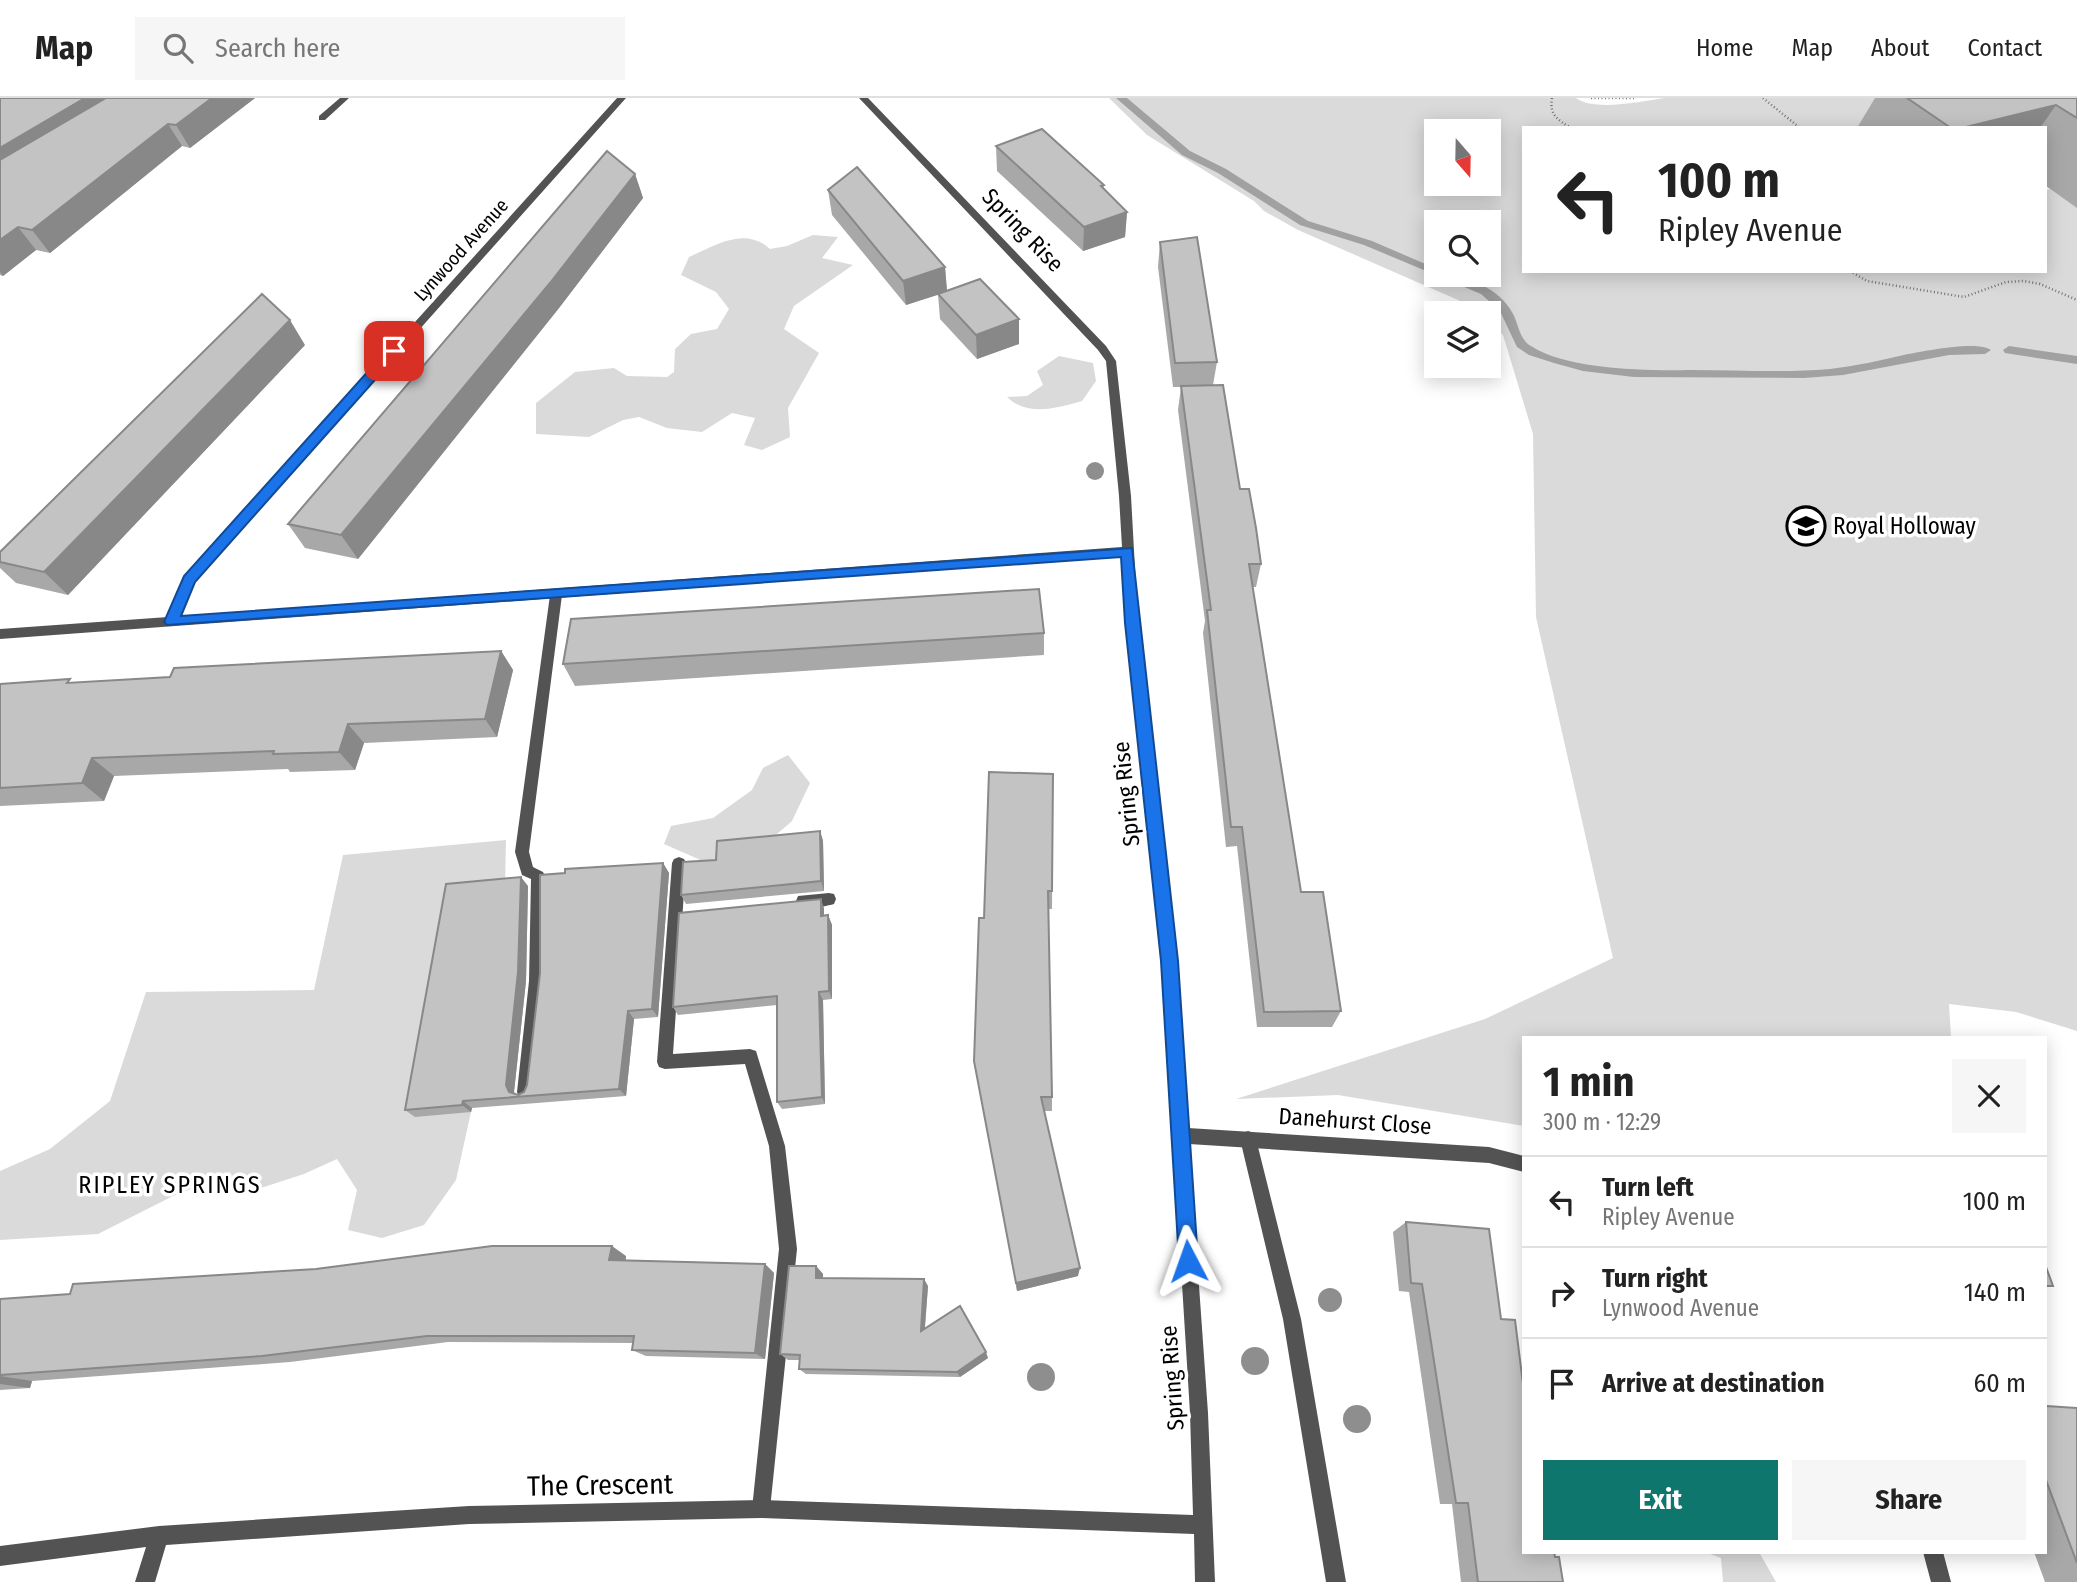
<!DOCTYPE html>
<html lang="en">
<head>
<meta charset="utf-8">
<style>
  body { margin:0; font-family:"Fira Sans Condensed",sans-serif; background:#f6f6f6; color:#222; height:100vh; display:flex; flex-direction:column; font-size:26px; white-space:nowrap }
  * { box-sizing:border-box; margin:0 }
  p { font-size:23px; color:#767676 }
  .icon { flex:none; width:38px; height:38px; fill:none; stroke:currentColor; stroke-width:2; stroke-linecap:round; stroke-linejoin:round }
  .map { position:relative; flex:1; overflow:hidden }
  .drawer { position:absolute; left:1522px; top:938px; width:525px; height:518px; display:flex; flex-direction:column; background:#fff; border-radius:0px; box-shadow:0 4px 18px #0003 }
  .drawer>* { flex:none }
  .banner { position:absolute; left:1522px; top:28px; width:525px; height:147px; border-radius:0px; box-shadow:0 4px 18px #0003; background:#fff; color:#222; overflow:hidden }
  .needle { width:46px; rotate:160deg }
  .tools { position:absolute; left:1424px; top:21px; display:grid; gap:14px }
  .tools a { display:grid; place-items:center; width:77px; height:77px; border-radius:0px; background:#fff; box-shadow:0 4px 18px #0003; font-size:35px }
  .pin { position:absolute; display:grid; place-items:center; width:60px; height:60px; color:#fff; margin:-30px; border-radius:14px; box-shadow:0 4px 10px #0006 }
  .me { position:absolute; width:77px; margin:-38px; rotate:356deg; stroke-linejoin:round; filter:drop-shadow(0 0 5px #0008) }
  .turn { display:flex; align-items:center; gap:24px; height:147px; padding:0 21px; font-size:32px }
  .turn .icon { width:91px; height:91px; stroke-width:2.5 }
  .turn b { display:block; font-size:49px; line-height:60px }
  .round { display:grid; place-items:center; flex:none; width:74px; height:74px; border-radius:0px; background:#f6f6f6 }
  .head { display:flex; align-items:center; justify-content:space-between; height:119px; padding:0 21px }
  h1 { font-size:42px; font-weight:700; line-height:52px }
  .primary-button { display:flex; gap:14px; margin-top:auto; padding:14px 21px }
  .primary-button a { flex:1; height:80px; border-radius:0px; background:#0f766e; color:#fff; font-size:28px; font-weight:700; line-height:80px; text-align:center }
  .primary-button a+a { background:#f6f6f6; color:#222 }
  ul { padding:0; list-style:none }
  li { display:flex; align-items:center; gap:21px; height:91px; padding:0 21px; border-top:2px solid #e0e0e0 }
  li div { flex:1 }
  li b { display:block; font-size:26px }
  li em { font-style:normal }
  header { display:flex; align-items:center; gap:42px; box-sizing:border-box; height:98px; padding:0 35px; background:#fff; border-bottom:2px solid #e0e0e0 }
  header strong { font-size:33px }
  nav { display:flex; gap:38px; margin-inline-start:auto; font-size:24px }
  .search { width:490px; height:63px; background:#f6f6f6; display:flex; align-items:center; gap:18px; box-sizing:border-box; padding:0 24px; border-radius:0px; color:#767676; font-size:26px }
  .map>svg:first-child { display:block }
</style>
</head>
<body>
<header>
<strong>Map</strong>
<div class="search"><svg class="icon" aria-label="search" viewBox="0 0 24 24"><circle cx="10" cy="10" r="6"/><path d="M15 15l6 6"/></svg>Search here</div>
<nav><a>Home</a><a>Map</a><a>About</a><a>Contact</a></nav>
</header>
<div class="map">
<svg width="2077" height="1484" viewBox="0 0 2077 1484">
  <rect width="100%" height="100%" fill="#fff"/>
  <!-- green -->
  <g fill="#dadada" fill-rule="evenodd">
    <path d="M1109 0H1576C1595 14 1642 3 1665 0H1977L1875 30H1524V173H2046V92L2050 91 2077 109V933L2016 914 1949 906 1951 940H1524V1028L1338 997 1236 1001 1485 921 1613 860 1536 519 1533 336 1503 237 1489 226V215H1476L1458 202 1298 132 1264 113 1254 103 1147 37ZM1437 33H1489V86H1437ZM1437 124H1489V177H1437Z"/>
    <path d="M813 137 838 139 822 160 853 167 794 208 784 231 819 255 788 310 790 339 762 352 744 347 755 320 732 315 702 334 667 330 639 319 623 322 589 339 536 336V305L575 274 614 270 627 278 667 279 674 274 675 251 691 236 717 231 729 211 716 194 681 177 689 159C716 147 745 128 770 151L787 148Z"/>
    <path d="M1059 258 1093 265 1096 283 1082 303C1057 310 1028 319 1007 299L1027 298 1043 287 1037 273Z"/>
    <path d="M788 657 810 685 792 723 762 749 721 771 664 746 671 728 713 720 752 692 763 670Z"/>
    <path d="M506 742 505 790 471 1014 456 1082 424 1127 382 1140 348 1132 357 1092 337 1061 304 1076 252 1093 211 1083 171 1099 98 1136 0 1142V1073L50 1051 110 1003 146 894 314 892 343 757Z"/>
    <path d="M1705 1454H1759L1776 1484H1723L1721 1460Z"/>
  </g>
  <g fill="none" stroke-linecap="round" stroke-linejoin="round">
    <!-- stream -->
    <g fill="#a1a1a1" fill-rule="evenodd">
      <path d="M1116 0H1127L1190 53 1226 71 1308 123 1372 143 1437 171V177C1466 177 1499 189 1513 216 1519 227 1519 241 1531 248 1568 272 1648 273 1692 272 1738 272 1784 275 1830 271 1856 268 1882 262 1908 256 1925 253 1978 242 1991 252L1985 256 1949 257 1843 277 1804 280 1634 279 1583 273 1554 265 1529 257 1517 249 1500 213 1481 196 1364 147 1300 127 1218 75 1182 57Z"/>
      <path d="M2009 248 2077 258V266L2005 255 2003 252Z"/>
    </g>
    <!-- path -->
    <g stroke="#757575" stroke-width="2.5" stroke-dasharray="1 2.5" stroke-linecap="butt">
      <path d="M1552 0C1549 17 1558 22 1571 30"/>
      <path d="M1591 0H1636"/>
      <path d="M1763 0 1800 30"/>
      <path d="M1850 173 1867 183 1964 199 2006 184 2024 183 2040 186 2077 202"/>
    </g>
    <!-- service -->
    <g fill="#535353" fill-rule="evenodd">
      <path d="M340 0H349L325 22H319V18Z"/>
      <path d="M556 492 562 497 529 754 533 769 543 774 545 778V883L533 994 531 999 525 1002 519 999 517 994 529 883 531 781 522 777 515 754 550 497Z"/>
      <path d="M679 759 684 761 686 765 673 956 750 951 756 953 785 1048 797 1151 770 1411 768 1418 761 1420 754 1418 752 1411 779 1151 769 1048 745 966 665 971 659 969 657 964 672 765 674 761Z"/>
      <path d="M829 795 834 796 836 801 834 806C824 809 808 811 798 808L796 803 798 798Z"/>
      <path d="M1248 1033 1254 1035 1256 1041 1301 1221 1346 1484H1326L1283 1221 1240 1041 1242 1035Z"/>
    </g>
    <!-- minor -->
    <g fill="#535353" fill-rule="evenodd">
      <path d="M617 0H626L194 484 181 518 1122 449 1119 398 1106 263 1098 252 859 0H868L1106 248 1116 263 1131 398 1138 525 1176 863 1188 1030 1489 1049 1524 1058V1074L1489 1065 1189 1046 1208 1315 1215 1484H1195L1194 1436 761 1420 469 1426 166 1447 155 1484H135L146 1449 0 1468V1448L159 1428 469 1408 761 1402 1193 1417 1190 1315 1162 863 1126 525 1122 458 0 541V531L168 519 185 479Z"/>
      <path d="M1923 1454H1943L1951 1484H1931Z"/>
    </g>
  </g>
  <!-- trees -->
  <g fill="#8e8e8e">
    <circle cx="1095" cy="373" r="9"/>
    <circle cx="1330" cy="1202" r="12"/>
    <circle cx="1255" cy="1263" r="14"/>
    <circle cx="1041" cy="1279" r="14"/>
    <circle cx="1357" cy="1321" r="14"/>
  </g>
  <!-- wall -->
  <g fill="#a8a8a8">
    <path d="M0 0H255L190 50 182 48 50 155 36 152 3 178 0 177Z"/>
    <path d="M1875 0H2077V110L2046 88V30H1857Z"/>
    <path d="M996 48 1104 87 1103 91 1127 114 1125 139 1083 153 997 73Z"/>
    <path d="M635 76 643 100 559 210 358 461 305 450 288 426Z"/>
    <path d="M828 92 945 169 947 193 1019 221V246L977 261 940 221 938 196 906 207 832 117Z"/>
    <path d="M1160 144 1217 264 1213 287 1240 391 1261 466 1256 489H1252L1301 794 1341 913 1332 929H1257L1237 748 1226 749 1203 535 1205 523 1178 312 1181 289H1173L1158 169Z"/>
    <path d="M305 247 68 497 16 485 0 470V454Z"/>
    <path d="M1044 535V557L575 588 563 566Z"/>
    <path d="M501 553 513 572 497 639 364 645 355 672 290 674 288 671 114 678 104 703 0 708V586L74 585 170 579Z"/>
    <path d="M1053 676 1052 811H1048L1052 999V1013H1044L1078 1178 1017 1193 974 963 984 820Z"/>
    <path d="M820 733 823 743 824 793 686 806 681 797 716 762Z"/>
    <path d="M663 765 669 775 658 919 634 921 626 998 472 1010 471 1014 415 1019 405 1012 528 788 526 883 514 994 516 997H518L524 994Z"/>
    <path d="M824 810V818L828 817 832 827V901L823 902 825 1006 782 1011 777 1004V907L678 917 673 909Z"/>
    <path d="M1406 1124 1524 1454 1563 1484H1461L1452 1406H1440L1409 1194 1399 1193 1393 1134Z"/>
    <path d="M626 1158V1163L765 1166 774 1175 765 1261 646 1258 632 1252 633 1245 448 1244 290 1264 32 1283 30 1290 0 1292V1201Z"/>
    <path d="M816 1168 823 1176V1180L928 1188 925 1230 988 1260 960 1279 806 1276 799 1271 800 1262H788L780 1256Z"/>
    <path d="M2046 1308 2077 1310V1484H2045L2034 1454H2046Z"/>
  </g>
  <!-- shaded-wall -->
  <g fill="#888">
    <path d="M85 0H139L0 83V50Z"/>
    <path d="M212 0H255L190 50 176 27Z"/>
    <path d="M2056 7 2040 30H1962Z"/>
    <path d="M168 26 182 48 50 155 32 132Z"/>
    <path d="M635 76 643 100 559 210 358 461 341 437Z"/>
    <path d="M1127 114 1125 139 1083 153 1084 129Z"/>
    <path d="M18 129 36 152 3 178 0 174V142Z"/>
    <path d="M945 169 947 194 906 207 903 183Z"/>
    <path d="M1019 221V246L977 261 976 237Z"/>
    <path d="M290 222 305 247 68 497 44 474Z"/>
    <path d="M501 553 513 572 497 639 485 621Z"/>
    <path d="M348 626 364 645 355 672 339 654Z"/>
    <path d="M92 660 114 678 104 703 82 685Z"/>
    <path d="M820 733 823 743 824 793 821 783Z"/>
    <path d="M663 765 669 775 658 919 652 911Z"/>
    <path d="M521 779 528 788 526 883 514 994 517 999 509 994 506 987Z"/>
    <path d="M821 801 824 810V827L821 818Z"/>
    <path d="M828 817 832 827V901L829 893Z"/>
    <path d="M819 894 823 902 825 1006 822 999Z"/>
    <path d="M628 913 634 921 626 998 619 991Z"/>
    <path d="M463 1003 472 1010 471 1014 462 1007Z"/>
    <path d="M612 1148 626 1158 624 1171 609 1162Z"/>
    <path d="M765 1166 774 1175 765 1261 755 1255Z"/>
    <path d="M816 1168 823 1176V1187L816 1180Z"/>
    <path d="M1080 1170 1078 1178 1017 1193 1016 1185Z"/>
    <path d="M924 1181 928 1188 924 1239 921 1233Z"/>
    <path d="M986 1254 988 1260 960 1279 957 1274Z"/>
    <path d="M0 1278 32 1283 30 1290 0 1286Z"/>
  </g>
  <!-- building -->
  <g fill="#c3c3c3" stroke="#888" stroke-width="2">
    <path d="M0 0H85L0 50Z"/>
    <path d="M106 0H212L176 27 168 26 32 132 18 129 0 142V62Z"/>
    <path d="M1907 0H2077V20L2056 7 1962 30H1951Z"/>
    <path d="M1042 31 1104 87 1101 88 1127 114 1084 129 996 48Z"/>
    <path d="M607 53 635 76 550 185 341 437 288 426Z"/>
    <path d="M857 69 945 169 903 183 828 92Z"/>
    <path d="M1197 139 1217 264 1175 265 1160 144Z"/>
    <path d="M980 181 1019 221 976 237 938 196Z"/>
    <path d="M262 196 290 222 44 474 0 464V454Z"/>
    <path d="M1223 287 1240 391H1249L1256 430 1261 466H1249L1301 794H1323L1341 913 1264 914 1242 729H1231L1207 512H1211L1181 288Z"/>
    <path d="M1039 491 1044 535 563 566 571 521Z"/>
    <path d="M501 553 485 621 348 626 339 654 273 656 274 653 92 660 82 685 0 690V586L70 581 67 585 170 579 174 570Z"/>
    <path d="M989 674 1053 676 1052 793H1048L1052 999H1041L1080 1170 1016 1185 974 963 979 820H984Z"/>
    <path d="M820 733 821 783 681 797 683 764 716 762 717 743Z"/>
    <path d="M663 765 652 911 628 913 619 991 463 1003 462 1007 405 1012 446 786 521 779 518 874 506 987 509 994 518 997 524 994 527 987 540 875V777L565 775V771Z"/>
    <path d="M821 801V818L828 817 829 893 819 894 822 999 777 1004V898L673 909 679 815Z"/>
    <path d="M1406 1124 1489 1131 1501 1221 1515 1222 1524 1294V1454H1554L1555 1459H1559L1563 1484H1478L1468 1405H1456L1422 1186 1411 1185Z"/>
    <path d="M492 1148H612L609 1162 765 1166 755 1255 632 1252 634 1238H427L262 1258 0 1277V1201L70 1196 73 1186 316 1171Z"/>
    <path d="M789 1168H816V1180L924 1181 921 1233 960 1208 986 1254 957 1274 799 1271 800 1257 780 1256Z"/>
    <path d="M2046 1169 2053 1188H2046Z"/>
    <path d="M2046 1308 2077 1310V1465L2046 1382Z"/>
  </g>
  <!-- route -->
  <path fill="#1a73e8" stroke="#114b97" stroke-width="2" d="M394 249 398 250V256L195 484 181 518 1132 450 1178 863 1198 1163 1195 1170 1188 1173 1181 1170 1179 1163 1161 863 1125 525 1121 459 167 527 164 524 184 478 389 250Z"/>
  <!-- icons -->
  <defs>
    <g id="university-ring" transform="scale(2.0125)"><circle r="9.5" fill="#fff" stroke="#000" stroke-width="1.5"/><path d="M0-5L7-2L0 1L-7-2ZM-4 1L0 2.5L4 1V4Q0 6-4 4Z" fill="#000"/></g>
  </defs>
  <g fill-rule="evenodd">
    <use href="#university-ring" x="1806" y="428"/>
  </g>
  <g text-anchor="middle" dominant-baseline="central" stroke-width="7" stroke-linejoin="round" paint-order="stroke">
    <!-- far-street labels -->
    <g font-size="19" fill="#000" stroke="#fff">
      <text transform="translate(461 152) rotate(-48)">Lynwood Avenue</text>
    </g>
    <!-- street labels -->
    <g font-size="23" fill="#000" stroke="#fff">
      <text transform="translate(1023 132) rotate(46)">Spring Rise</text>
      <text transform="translate(1126 696) rotate(-96)">Spring Rise</text>
      <text transform="translate(1355 1023) rotate(4)">Danehurst Close</text>
      <text transform="translate(1172 1280) rotate(-94)">Spring Rise</text>
    </g>
    <!-- poi labels -->
    <g font-size="23" fill="#000" stroke="#fff" text-anchor="start">
      <text x="1833" y="428">Royal Holloway</text>
    </g>
    <!-- neighbourhood labels -->
    <g font-size="24" letter-spacing="2" fill="#000" stroke="#fff">
      <text x="170" y="1087">RIPLEY SPRINGS</text>
    </g>
    <!-- near-street labels -->
    <g font-size="28" fill="#000" stroke="#fff">
      <text transform="translate(600 1387) rotate(-1)">The Crescent</text>
    </g>
  </g>
</svg>
<div class="tools">
<a><svg class="needle" viewBox="-14 -14 28 28"><path d="M0-13l5 13h-10z" fill="#e53935"/><path d="M0 13l5-13h-10z" fill="#767676"/></svg></a>
<a><svg class="icon" aria-label="search" viewBox="0 0 24 24"><circle cx="10" cy="10" r="6"/><path d="M15 15l6 6"/></svg></a>
<a><svg class="icon" aria-label="layers" viewBox="0 0 24 24"><path d="M12 4l9 5-9 5-9-5zM3 14l9 5 9-5"/></svg></a>
</div>
<div class="pin" style="left:394px;top:253px;background:#d93025"><svg class="icon" aria-label="arrive" viewBox="0 0 24 24"><path d="M6 21V4h12l-3 4 3 4H6"/></svg></div>
<svg class="me" style="left:1188px;top:1163px" viewBox="-20 -20 40 40"><path d="M0-17L14 15 0 8-14 15z" fill="#1a73e8" stroke="#fff" stroke-width="4"/></svg>
<div class="banner">
<div class="turn"><svg class="icon" aria-label="left" viewBox="0 0 24 24"><path d="M17 20v-9H6M10 6l-5 5 5 5"/></svg><div><b>100 m</b>Ripley Avenue</div></div>
</div>
<section class="drawer">
<div class="head"><div><h1>1 min</h1><p>300 m · 12:29</p></div><a class="round"><svg class="icon" aria-label="close" viewBox="0 0 24 24"><path d="M6 6l12 12M18 6L6 18"/></svg></a></div>
<ul>
<li><svg class="icon" aria-label="left" viewBox="0 0 24 24"><path d="M17 20v-9H6M10 6l-5 5 5 5"/></svg><div><b>Turn left</b><p>Ripley Avenue</p></div><em>100 m</em></li>
<li><svg class="icon" aria-label="right" viewBox="0 0 24 24"><path d="M7 20v-9h11M14 6l5 5-5 5"/></svg><div><b>Turn right</b><p>Lynwood Avenue</p></div><em>140 m</em></li>
<li><svg class="icon" aria-label="arrive" viewBox="0 0 24 24"><path d="M6 21V4h12l-3 4 3 4H6"/></svg><div><b>Arrive at destination</b></div><em>60 m</em></li>
</ul>
<div class="primary-button"><a>Exit</a><a>Share</a></div>
</section>
</div>
</body>
</html>
